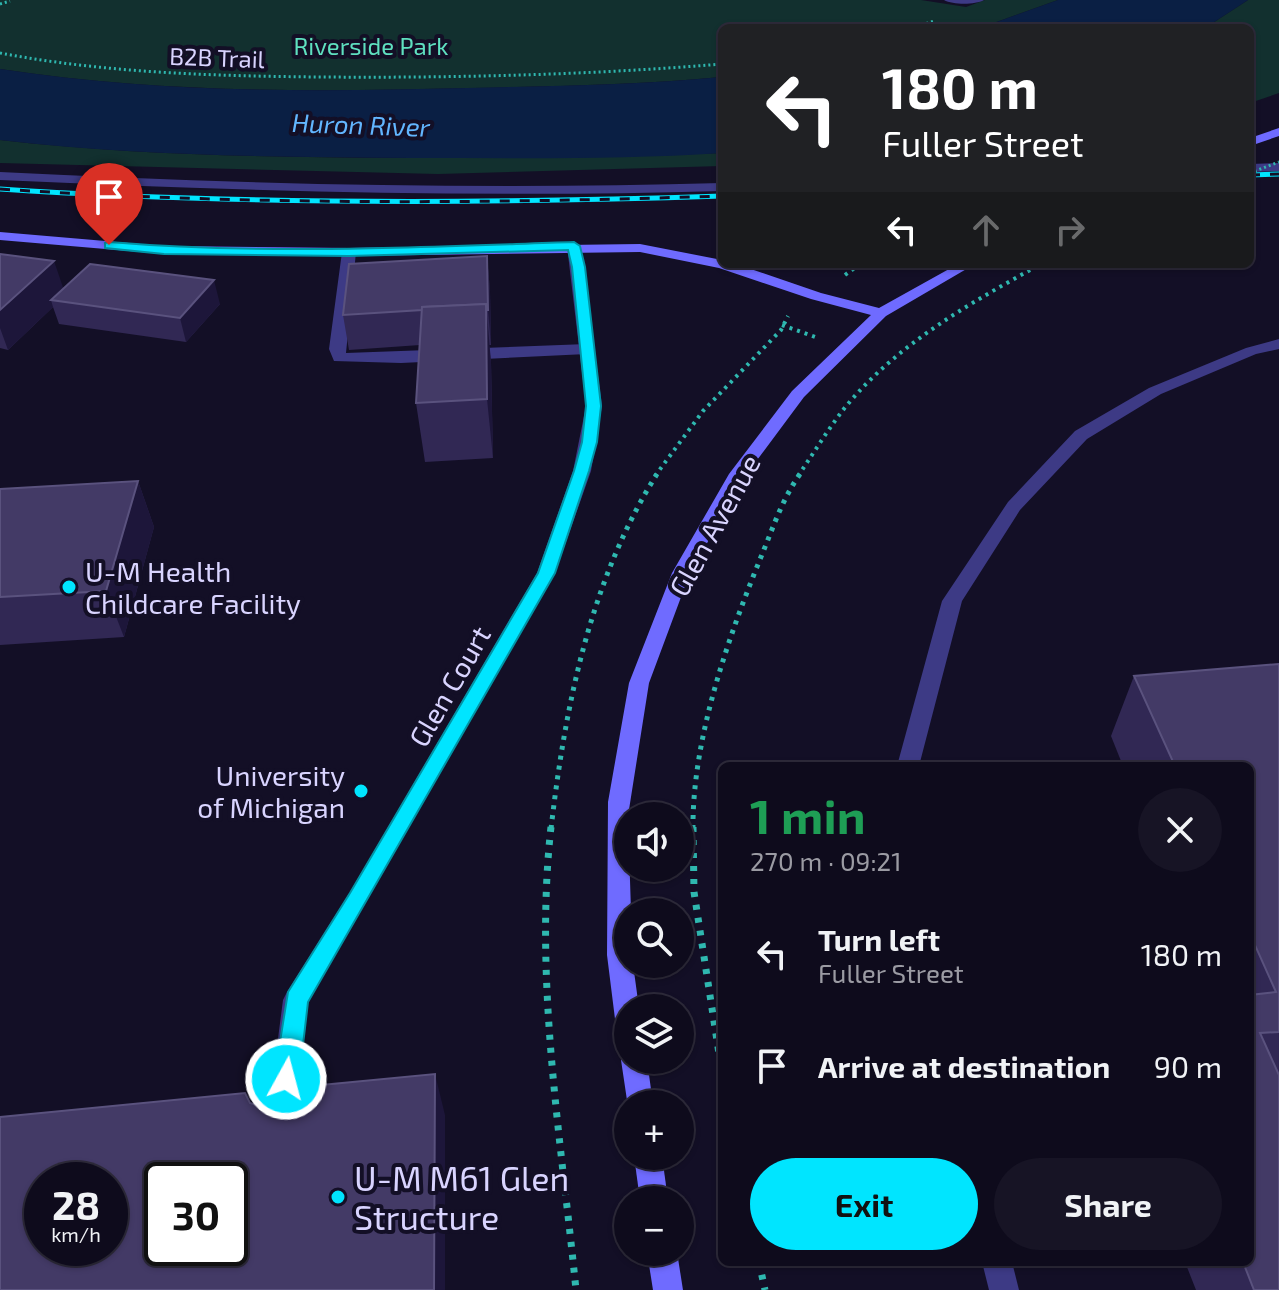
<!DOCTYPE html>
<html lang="en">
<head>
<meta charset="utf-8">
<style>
  body { margin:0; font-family:"Exo 2",sans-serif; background:#171425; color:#f1f3f6; height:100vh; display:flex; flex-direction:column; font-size:30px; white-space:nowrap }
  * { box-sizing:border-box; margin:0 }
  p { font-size:26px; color:#9b9ba3 }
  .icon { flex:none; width:44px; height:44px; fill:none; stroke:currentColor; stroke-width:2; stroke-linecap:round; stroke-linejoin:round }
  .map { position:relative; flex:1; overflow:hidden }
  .details { position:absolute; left:718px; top:762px; width:536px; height:504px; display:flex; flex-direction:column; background:#0e0b1c; border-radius:12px; box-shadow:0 2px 6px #0004,0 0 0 2px #2e2b3b }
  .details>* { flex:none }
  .top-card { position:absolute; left:718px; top:24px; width:536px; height:244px; border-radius:12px; box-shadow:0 2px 6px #0004,0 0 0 2px #2e2b3b; background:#202124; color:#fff; overflow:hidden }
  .tools { position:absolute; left:614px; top:802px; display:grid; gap:16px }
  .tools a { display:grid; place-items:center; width:80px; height:80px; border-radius:50%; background:#0e0b1c; box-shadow:0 2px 6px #0004,0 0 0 2px #2e2b3b; font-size:40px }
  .speed { position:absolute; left:24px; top:1162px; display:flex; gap:16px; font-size:40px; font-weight:700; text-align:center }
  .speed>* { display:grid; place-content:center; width:104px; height:104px; border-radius:50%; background:#0e0b1c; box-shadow:0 2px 6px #0004,0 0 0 2px #2e2b3b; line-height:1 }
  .speed small { font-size:20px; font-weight:400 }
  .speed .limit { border:4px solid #111; border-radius:12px; background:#fff; color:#111 }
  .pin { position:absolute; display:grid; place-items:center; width:68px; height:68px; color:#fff; margin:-82px -34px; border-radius:50% 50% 50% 0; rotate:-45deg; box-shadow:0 0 8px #0007 }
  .pin .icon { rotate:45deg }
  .me { position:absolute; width:88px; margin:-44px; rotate:7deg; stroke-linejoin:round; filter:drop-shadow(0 0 6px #0008) }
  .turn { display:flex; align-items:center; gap:28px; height:168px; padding:0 32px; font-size:36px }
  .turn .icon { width:104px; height:104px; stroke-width:2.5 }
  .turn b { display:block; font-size:56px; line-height:68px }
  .lanes { display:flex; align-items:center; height:76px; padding:0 32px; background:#0003; justify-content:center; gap:40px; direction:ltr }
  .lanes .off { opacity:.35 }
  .round { display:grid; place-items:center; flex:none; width:84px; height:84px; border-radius:42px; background:#171425 }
  .summary { display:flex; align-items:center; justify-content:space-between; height:136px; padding:0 32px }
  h1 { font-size:48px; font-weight:700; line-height:60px; color:#1e9e55 }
  .cta { display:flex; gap:16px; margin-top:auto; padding:16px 32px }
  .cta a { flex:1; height:92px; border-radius:48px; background:#00e5ff; color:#111; font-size:32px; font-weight:700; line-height:92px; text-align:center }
  .cta a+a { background:#171425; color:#f1f3f6 }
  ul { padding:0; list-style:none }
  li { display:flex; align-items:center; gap:24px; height:112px; padding:0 32px }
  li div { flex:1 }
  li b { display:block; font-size:30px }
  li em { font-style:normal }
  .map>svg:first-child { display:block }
</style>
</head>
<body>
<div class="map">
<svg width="1279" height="1290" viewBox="0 0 1279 1290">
  <rect width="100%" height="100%" fill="#130f26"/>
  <!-- green -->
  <g fill="#12302f">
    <path d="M0 0H921L966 7 985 0H1058L980 28H722V77C639 85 556 86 473 88 314 92 157 93 0 69Z"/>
    <path d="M1248 0H1279V93L1250 103V28H1205Z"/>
    <path d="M0 140C131 155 263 157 394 158 504 158 613 158 722 153V166L438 174 0 163Z"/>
  </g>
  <!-- water -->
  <g fill="#0a1f44">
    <path d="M1058 0H1248L1205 28H980Z"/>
    <path d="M0 69C158 93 308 92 467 88 552 86 637 85 722 77V153C619 160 516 158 412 158 275 157 137 156 0 140Z"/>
  </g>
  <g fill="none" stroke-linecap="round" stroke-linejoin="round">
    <!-- path-far3 -->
    <g stroke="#2fb8b0" stroke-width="3" stroke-dasharray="2 3" stroke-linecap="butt">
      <path d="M0 4 10 1"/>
      <path d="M912 28 934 21"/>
      <path d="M0 53C106 73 213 76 321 77 455 78 588 75 722 64"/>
    </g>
    <!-- path-far2 -->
    <g stroke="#2fb8b0" stroke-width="4" stroke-dasharray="3 5" stroke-linecap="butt">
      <path d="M845 275 860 264"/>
      <path d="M782 325 815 337"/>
      <path d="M655 476 703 411 781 330 788 316"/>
      <path d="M798 476C813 454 827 431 843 410 895 345 970 303 1041 264"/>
    </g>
    <!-- path-far1 -->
    <g stroke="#2fb8b0" stroke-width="5" stroke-dasharray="4 6" stroke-linecap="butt">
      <path d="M551 829C565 707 590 580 657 474"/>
      <path d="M693 829C692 739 729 635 763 552 774 525 783 498 800 474"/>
    </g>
    <!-- path -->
    <g stroke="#2fb8b0" stroke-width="7" stroke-dasharray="5 8" stroke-linecap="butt">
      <path d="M551 827C534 980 561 1138 576 1290"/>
      <path d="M693 827 694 892 722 1073"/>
      <path d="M759 1262 765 1290"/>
    </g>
    <!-- service -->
    <g fill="#3d3a85" fill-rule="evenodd">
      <path d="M1279 163V171L1250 172V164Z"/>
      <path d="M0 172C241 184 481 190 722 183V191C481 198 241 191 0 180Z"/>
      <path d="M349 248 356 252 346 353 587 344 595 349 587 354 401 363 334 361 329 349 342 252Z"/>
    </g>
    <!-- minor -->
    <g fill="#3d3a85" fill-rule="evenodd">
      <path d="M944 0H984C975 5 953 5 944 0Z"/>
      <path d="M574 242 581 246 602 406 591 471 555 573 308 1002 296 1116 292 1125 282 1129 272 1125 268 1116 283 1000 287 992 350 892 537 573 573 471 586 406 567 246Z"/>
      <path d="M1279 339V349L1256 354 1161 394 1087 439 1020 510 962 601 919 766H897L942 601 1008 502 1075 431 1149 388 1246 348Z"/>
      <path d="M982 1262H1012L1019 1290H989Z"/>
    </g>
    <!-- secondary -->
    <g fill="#6f6bff" fill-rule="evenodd">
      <path d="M1279 128V136L1250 146V138Z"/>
      <path d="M0 232 164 246 349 248 640 244 722 260V264H736L821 293 879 308 958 264H975L886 316 804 397 746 475 690 573 649 683 628 816 631 912H628V964H633L639 1008H628V1031L619 1027 615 1019 607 955 608 802 629 683 672 573 729 474 792 391 871 315 811 299 719 268 640 252 349 256 164 254 0 240Z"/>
      <path d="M628 1050V1060H647L653 1104H628V1107L621 1060Z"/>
      <path d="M634 1156H662L668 1200H640Z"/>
      <path d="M647 1252H677L683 1290H653Z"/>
    </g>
    <!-- rail casing -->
    <g stroke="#00e5ff" stroke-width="5">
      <g id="rail">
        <path d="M1250 175 1279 174"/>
        <path d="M0 189C241 205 481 204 722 196"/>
      </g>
    </g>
    <!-- rail -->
    <use href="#rail" stroke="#130f26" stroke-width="3" stroke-dasharray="10" stroke-linecap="butt"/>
    <!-- path-bridge -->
    <path stroke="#2fb8b0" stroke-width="3" stroke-dasharray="2 3" stroke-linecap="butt" d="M1250 173 1279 162"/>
  </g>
  <!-- wall -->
  <g fill="#312854">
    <path d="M0 254 64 288 220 304 186 342 59 324 53 307 8 350 0 348Z"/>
    <path d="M487 256 490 291 491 345H489L491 362 493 458 425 462 416 403 420 345 349 350 343 315Z"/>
    <path d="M138 481 154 527 124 637 0 645V489Z"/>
    <path d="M1279 664V1290H1196L1185 1262H1250V766H1123L1111 736 1134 676Z"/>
  </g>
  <!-- shaded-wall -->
  <g fill="#1d163a">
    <path d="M487 256 490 291 491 345 488 310Z"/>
    <path d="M54 261 66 296 51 300 53 307 8 350 0 328V310Z"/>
    <path d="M214 280 220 304 186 342 180 318Z"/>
    <path d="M486 304 491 362 493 458 487 399Z"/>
    <path d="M138 481 154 527 124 637 106 591Z"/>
    <path d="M435 1074 445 1115V1290H434Z"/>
  </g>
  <!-- building -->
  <g fill="#433a66" stroke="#5a527e" stroke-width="2" fill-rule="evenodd">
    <path d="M0 254 54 261 0 310Z"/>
    <path d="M487 256 488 310H486V304L422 307V310L343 315 349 264Z"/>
    <path d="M90 264 214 280 180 318 51 300Z"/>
    <path d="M486 304 487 399 416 403 422 307Z"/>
    <path d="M138 481 106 591 0 597V489Z"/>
    <path d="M1279 664V1032L1260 1033 1279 1075V1290H1254L1243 1262H1250V995L1276 992 1250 934V766H1175L1134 676Z"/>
    <path d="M435 1074 434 1290H0V1117L245 1093 250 1103 263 1107 275 1102 280 1089ZM42 1180H110V1248H42ZM162 1180H230V1248H162Z"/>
  </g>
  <!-- route -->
  <path fill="#00e5ff" stroke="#0095a6" stroke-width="2" d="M109 242C263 255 419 247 574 242L580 246 585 267 601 406 597 442 589 471 555 573 308 1002 299 1079 295 1087 286 1090 278 1087 274 1079 288 992 350 893 538 573 574 471 582 442 586 406 572 267 568 250 349 256 164 254 105 248V243Z"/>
  <!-- markers -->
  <g fill="#00e5ff" stroke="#130f26" stroke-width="3">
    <circle cx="69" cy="587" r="8"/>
    <circle cx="361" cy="791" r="8"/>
    <circle cx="338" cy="1197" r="8"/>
  </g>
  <g text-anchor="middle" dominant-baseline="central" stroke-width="8" stroke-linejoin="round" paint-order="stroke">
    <!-- far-park labels -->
    <g font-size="24" fill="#5fe0c0" stroke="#130f26">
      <text x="371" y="45">Riverside Park</text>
    </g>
    <!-- far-street labels -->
    <g font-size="24" fill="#d9d4ff" stroke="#130f26">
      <text transform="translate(217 57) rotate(2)">B2B Trail</text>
    </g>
    <!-- far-water labels -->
    <g font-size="26" font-style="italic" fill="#62b6ff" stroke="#130f26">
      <text transform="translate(361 124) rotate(2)">Huron River</text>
    </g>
    <!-- street labels -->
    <g font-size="28" fill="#d9d4ff" stroke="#130f26">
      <text transform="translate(714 525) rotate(-61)">Glen Avenue</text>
      <text transform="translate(449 686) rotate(-60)">Glen Court</text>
    </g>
    <!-- poi labels -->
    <g font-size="28" fill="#d9d4ff" stroke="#130f26" text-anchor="start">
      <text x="85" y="571">U-M Health<tspan x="85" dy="32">Childcare Facility</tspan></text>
      <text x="345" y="775" text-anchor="end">University<tspan x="345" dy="32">of Michigan</tspan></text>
    </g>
    <!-- near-poi labels -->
    <g font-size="34" fill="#d9d4ff" stroke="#130f26" text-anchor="start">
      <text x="354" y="1177">U-M M61 Glen<tspan x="354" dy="39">Structure</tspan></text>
    </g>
  </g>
</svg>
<div class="tools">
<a><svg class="icon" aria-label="sound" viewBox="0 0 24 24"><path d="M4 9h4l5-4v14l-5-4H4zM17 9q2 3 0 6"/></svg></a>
<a><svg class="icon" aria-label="search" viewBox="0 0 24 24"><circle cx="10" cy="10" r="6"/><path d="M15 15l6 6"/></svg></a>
<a><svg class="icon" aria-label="layers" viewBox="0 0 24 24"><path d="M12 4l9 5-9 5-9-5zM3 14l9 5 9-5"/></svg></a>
<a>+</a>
<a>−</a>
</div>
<div class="speed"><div>28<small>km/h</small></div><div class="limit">30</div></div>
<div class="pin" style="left:109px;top:245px;background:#d93025"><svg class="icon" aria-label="arrive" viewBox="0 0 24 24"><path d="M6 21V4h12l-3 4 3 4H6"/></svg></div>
<svg class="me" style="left:286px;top:1079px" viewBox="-20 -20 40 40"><circle r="17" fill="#00e5ff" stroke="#fff" stroke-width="3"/><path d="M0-11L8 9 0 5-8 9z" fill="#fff"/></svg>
<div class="top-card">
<div class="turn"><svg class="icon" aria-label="left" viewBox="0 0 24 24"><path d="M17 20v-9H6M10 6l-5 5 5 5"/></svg><div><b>180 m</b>Fuller Street</div></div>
<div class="lanes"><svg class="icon" aria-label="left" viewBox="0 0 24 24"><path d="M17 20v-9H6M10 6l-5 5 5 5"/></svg><svg class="icon off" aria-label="ahead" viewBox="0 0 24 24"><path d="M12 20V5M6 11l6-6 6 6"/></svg><svg class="icon off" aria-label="right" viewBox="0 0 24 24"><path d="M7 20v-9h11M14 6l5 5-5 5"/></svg></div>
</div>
<section class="details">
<div class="summary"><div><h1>1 min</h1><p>270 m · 09:21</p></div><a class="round"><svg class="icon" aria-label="close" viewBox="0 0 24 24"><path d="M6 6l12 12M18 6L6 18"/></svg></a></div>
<ul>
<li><svg class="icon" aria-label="left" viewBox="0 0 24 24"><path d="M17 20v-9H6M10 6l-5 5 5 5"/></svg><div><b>Turn left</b><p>Fuller Street</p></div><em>180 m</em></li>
<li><svg class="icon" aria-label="arrive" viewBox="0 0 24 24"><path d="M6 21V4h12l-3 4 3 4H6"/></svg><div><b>Arrive at destination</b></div><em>90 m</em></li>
</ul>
<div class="cta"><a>Exit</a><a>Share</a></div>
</section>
</div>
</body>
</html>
